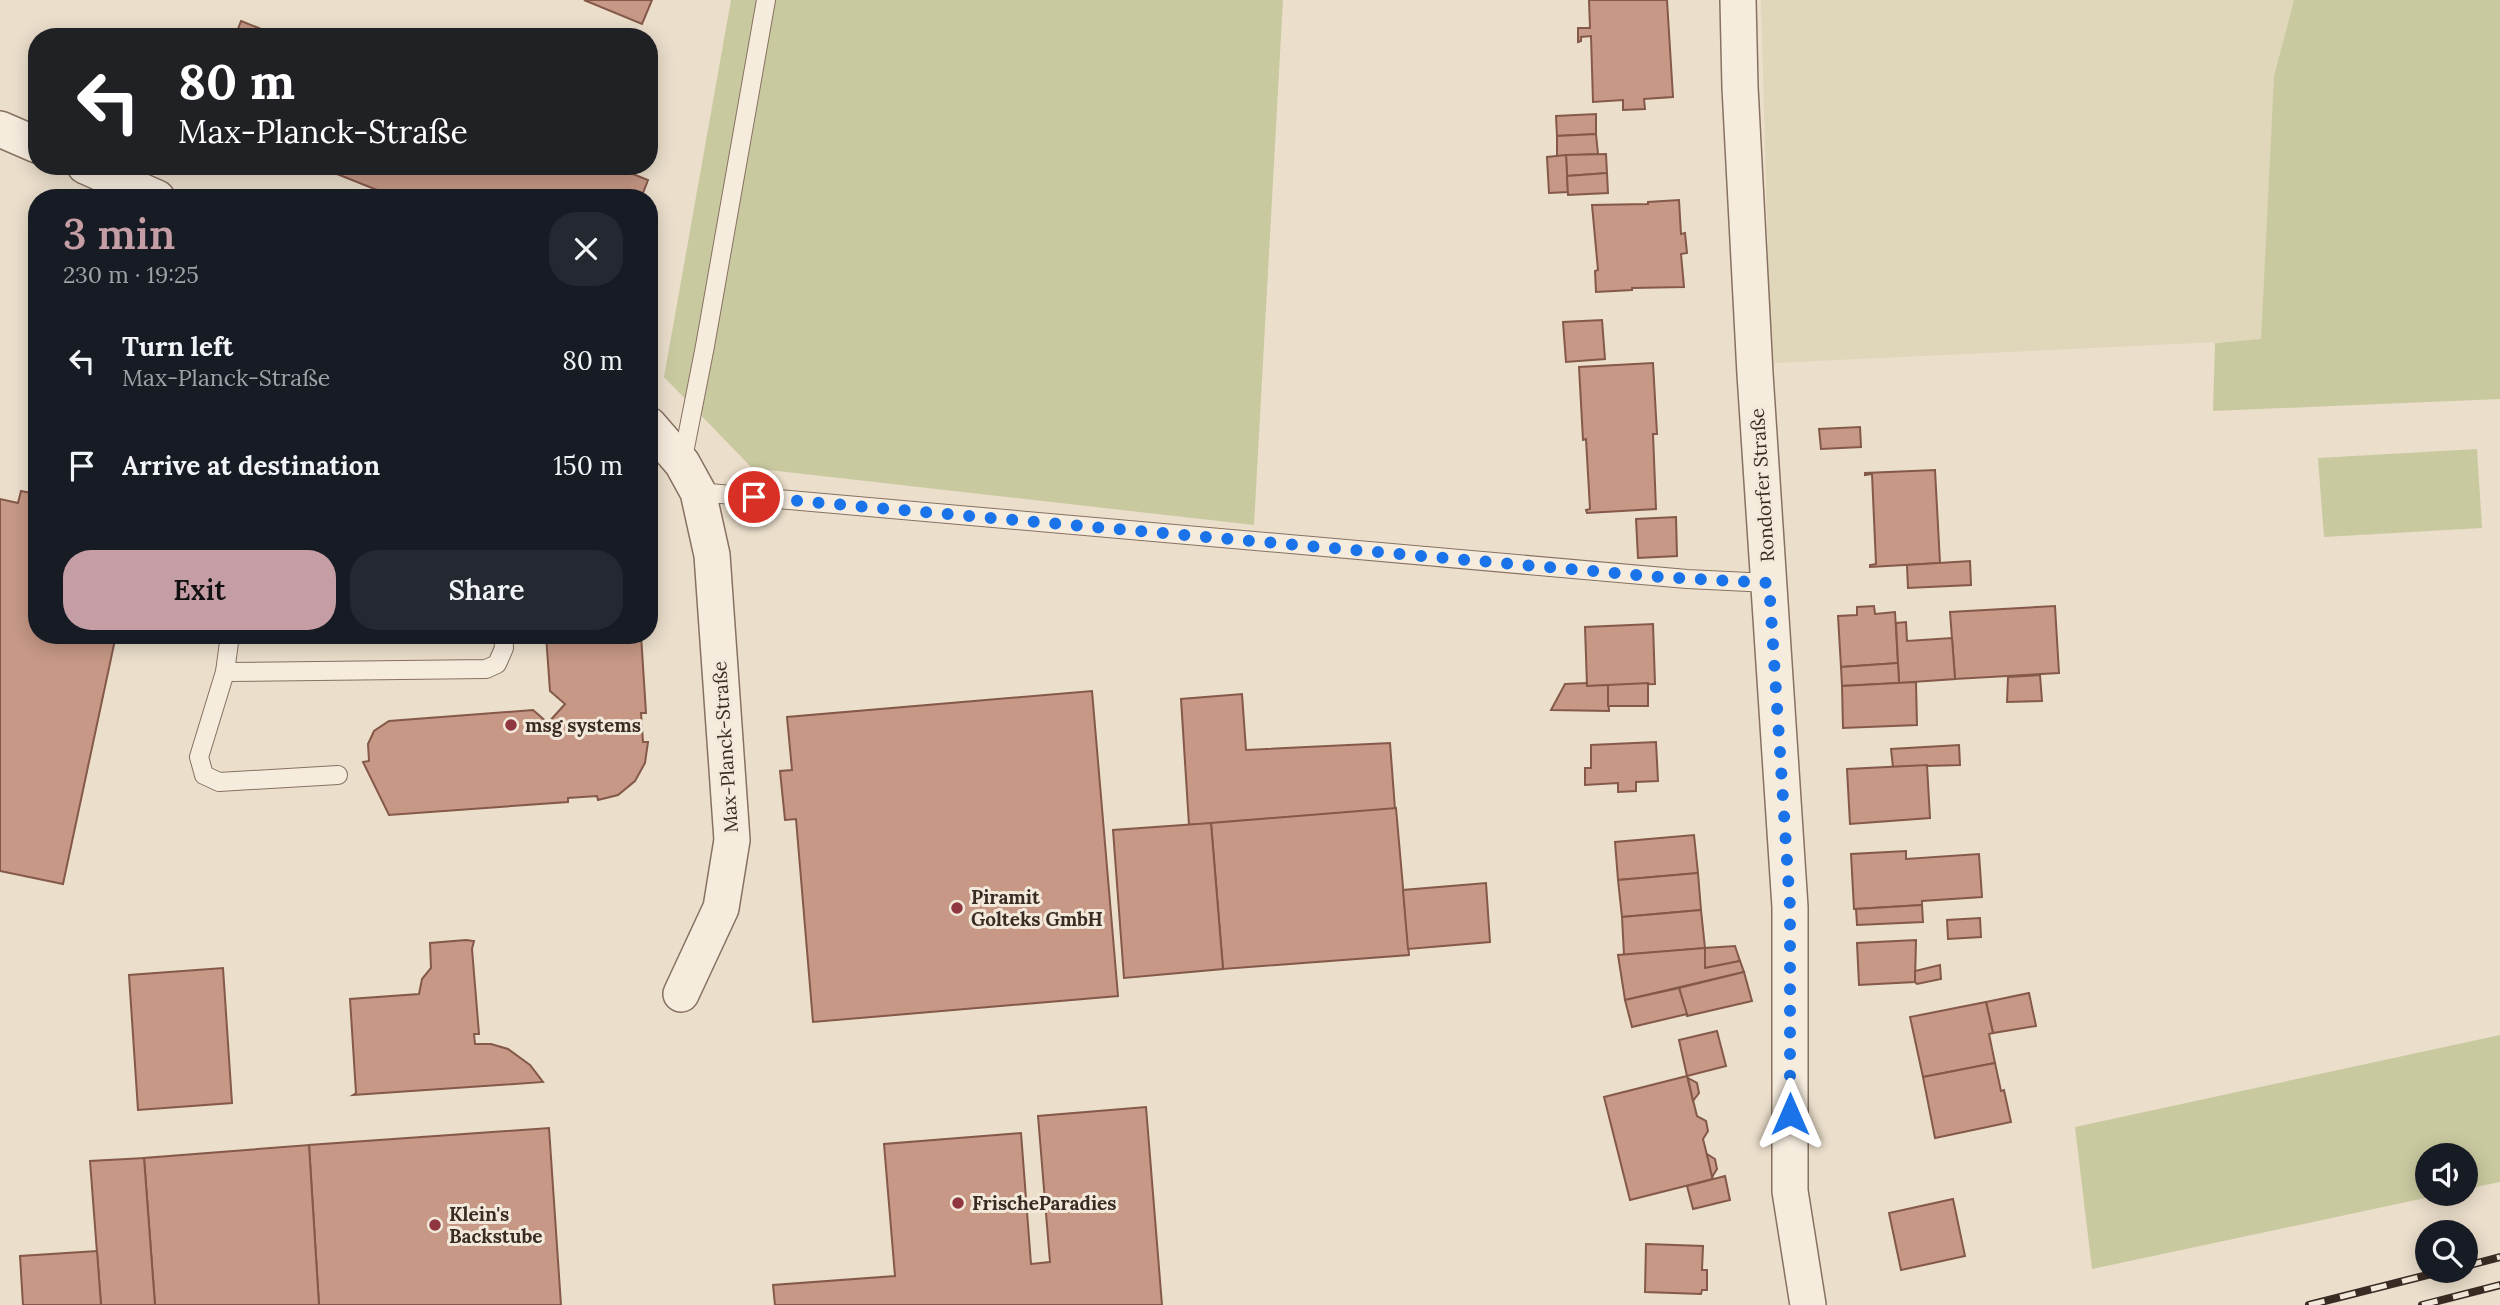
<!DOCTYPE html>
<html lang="en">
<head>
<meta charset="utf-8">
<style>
  body { margin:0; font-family:Lora,serif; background:#242831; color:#f1f3f6; height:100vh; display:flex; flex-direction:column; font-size:26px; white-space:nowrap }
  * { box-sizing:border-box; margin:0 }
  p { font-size:23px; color:#9ea1a6 }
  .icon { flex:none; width:38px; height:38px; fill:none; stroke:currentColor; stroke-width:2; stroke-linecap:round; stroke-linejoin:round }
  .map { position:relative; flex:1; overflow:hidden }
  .sheet { position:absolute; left:28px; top:189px; width:630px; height:455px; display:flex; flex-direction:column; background:#171b24; border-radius:28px; box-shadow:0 4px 18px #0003 }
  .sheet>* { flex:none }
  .banner { position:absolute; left:28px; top:28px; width:630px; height:147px; border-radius:28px; box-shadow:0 4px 18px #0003; background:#202124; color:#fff; overflow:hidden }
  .buttons { position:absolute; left:2415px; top:1143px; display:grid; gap:14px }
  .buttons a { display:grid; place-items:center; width:63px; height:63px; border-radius:50%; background:#171b24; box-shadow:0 4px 18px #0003; font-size:35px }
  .pin { position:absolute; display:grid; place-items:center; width:60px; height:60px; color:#fff; margin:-30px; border:4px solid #fff; border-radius:50%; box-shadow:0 2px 7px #0007 }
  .me { position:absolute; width:77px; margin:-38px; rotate:0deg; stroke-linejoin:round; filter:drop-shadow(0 0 5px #0008) }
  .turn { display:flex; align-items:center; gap:24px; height:147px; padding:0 35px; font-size:32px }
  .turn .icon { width:91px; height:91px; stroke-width:2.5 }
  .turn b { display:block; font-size:49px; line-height:60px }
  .round { display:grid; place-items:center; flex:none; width:74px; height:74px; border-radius:28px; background:#242831 }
  .head { display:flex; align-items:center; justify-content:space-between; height:119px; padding:0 35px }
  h1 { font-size:42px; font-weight:600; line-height:52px; color:#c59ea5 }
  .action { display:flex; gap:14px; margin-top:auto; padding:14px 35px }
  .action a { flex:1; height:80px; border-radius:28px; background:#c59ea5; color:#111; font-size:28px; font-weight:600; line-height:80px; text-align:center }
  .action a+a { background:#242831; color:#f1f3f6 }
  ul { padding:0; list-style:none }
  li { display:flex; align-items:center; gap:21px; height:105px; padding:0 35px }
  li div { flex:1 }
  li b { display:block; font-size:26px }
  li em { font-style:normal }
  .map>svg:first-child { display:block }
</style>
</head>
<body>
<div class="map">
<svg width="2500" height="1305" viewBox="0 0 2500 1305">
  <rect width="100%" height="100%" fill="#ebdecb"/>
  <!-- farmland -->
  <path fill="#e0d6b9" d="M1761 0H2294L2274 76 2261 340 1771 363Z"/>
  <!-- green -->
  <g fill="#c9c9a0">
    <path d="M731 0H1283L1254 525 752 468 664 377Z"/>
    <path d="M2294 0H2500V399L2213 411 2215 343 2261 339 2274 76Z"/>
    <path d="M2477 449 2482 528 2324 537 2318 458Z"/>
    <path d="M2500 1035V1182L2466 1189V1155H2427V1194H2444L2092 1269 2075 1127Z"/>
  </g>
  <!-- building -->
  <g fill="#c69885" stroke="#845949" stroke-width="2">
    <path d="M584 0H652L642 24Z"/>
    <path d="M1589 0H1667L1673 97 1644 99 1645 109 1623 110V100L1593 102 1591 36 1581 37V41L1578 42V28H1590Z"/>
    <path d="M241 21 281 37H235Z"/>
    <path d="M1596 114V134L1557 136 1556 116Z"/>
    <path d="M1596 134 1598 154 1557 156V136Z"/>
    <path d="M1606 154 1607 173 1567 176 1566 155Z"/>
    <path d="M1566 155 1568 192 1549 193 1547 157Z"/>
    <path d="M317 166H613L648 180 641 198H397Z"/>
    <path d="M1607 173 1608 193 1568 195 1567 176Z"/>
    <path d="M1679 200 1681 234 1685 233 1687 253 1681 254 1684 287 1632 288V290L1596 292 1595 271 1598 270 1592 205 1648 204V202Z"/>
    <path d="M1602 320 1605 359 1566 362 1563 322Z"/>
    <path d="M1653 363 1657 434H1653L1656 509 1587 513 1586 510 1590 509 1586 439 1583 440 1579 367Z"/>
    <path d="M1860 427 1861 447 1821 449 1819 429Z"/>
    <path d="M1935 470 1940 563 1870 567V565L1876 564 1872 474 1865 475V473Z"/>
    <path d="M21 491 37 494V635H116L63 884 0 871V499L18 503Z"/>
    <path d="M1676 517 1677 556 1638 558 1636 519Z"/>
    <path d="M1970 561 1971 585 1908 588 1907 565Z"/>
    <path d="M1874 606 1875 614 1895 612 1898 663 1841 667 1838 616 1857 615V607Z"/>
    <path d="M2055 606 2059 673 1955 679 1950 612Z"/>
    <path d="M1906 622 1907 641 1952 638 1955 679 1899 683 1896 623Z"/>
    <path d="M1653 624 1655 684 1587 686 1585 627Z"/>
    <path d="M546 635H641L646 713H641L643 742H648L645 763 635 781 618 795 598 800 597 796 568 798V802L389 815 363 762 369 761 368 744 374 731 389 721 533 710 548 723 565 704 550 691Z"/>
    <path d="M1898 663 1899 683 1842 686 1841 667Z"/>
    <path d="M2040 675 2042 701 2007 702 2008 677Z"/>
    <path d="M1916 682 1917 725 1843 728 1842 686Z"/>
    <path d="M1587 683V686L1608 685 1609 711 1551 710 1565 684Z"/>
    <path d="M1648 683V706H1608V685Z"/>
    <path d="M1092 691 1118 996 813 1022 796 819 785 820 780 771 792 770 787 717Z"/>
    <path d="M1242 694 1246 750 1390 743 1395 809 1189 825 1181 699Z"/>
    <path d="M1656 742 1658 781 1636 782V791L1618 792V783L1585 785V768H1591V745Z"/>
    <path d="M1959 745 1960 765 1893 767 1891 749Z"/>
    <path d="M1927 765 1930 818 1850 824 1847 769Z"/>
    <path d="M1396 808 1409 955 1223 969 1211 823Z"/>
    <path d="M1211 823 1223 969 1124 978 1113 830Z"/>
    <path d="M1694 835 1698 873 1618 880 1615 842Z"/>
    <path d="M1906 851V859L1979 854 1982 897 1922 901V905L1854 909 1851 854Z"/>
    <path d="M1698 873 1701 910 1622 917 1618 880Z"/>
    <path d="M1486 883 1490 942 1408 949 1403 890Z"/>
    <path d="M1922 905 1923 922 1857 925 1856 909Z"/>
    <path d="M1701 910 1705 948 1624 955 1622 917Z"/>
    <path d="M1980 918 1981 937 1948 939 1947 920Z"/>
    <path d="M466 940 474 941 472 949 479 1034H474L475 1044H491L508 1049 530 1065 543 1082 353 1095 356 1093 350 999 419 994 422 979 431 968 430 943Z"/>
    <path d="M1916 940 1915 982 1859 985 1857 943Z"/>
    <path d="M1735 946 1740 961 1705 968V948Z"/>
    <path d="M1705 948V968L1740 961 1744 972 1625 1000 1618 955Z"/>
    <path d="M1940 965 1941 979 1917 984 1915 982V971Z"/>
    <path d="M223 968 232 1103 138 1110 129 975Z"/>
    <path d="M1744 972 1752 1001 1687 1016 1679 988Z"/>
    <path d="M1679 988 1687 1014 1632 1027 1625 1000Z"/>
    <path d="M2029 993 2036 1026 1993 1033 1986 1002Z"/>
    <path d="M1986 1002 1993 1033 1989 1034 1995 1063 1923 1077 1910 1017Z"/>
    <path d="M1717 1031 1726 1066 1687 1076 1679 1040Z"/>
    <path d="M1995 1063 2001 1091 2004 1090 2011 1122 1935 1138 1923 1077Z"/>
    <path d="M1687 1076 1697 1116 1706 1121 1708 1131 1703 1139 1713 1179 1630 1200 1604 1097Z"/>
    <path d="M1688 1078 1697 1083 1699 1093 1693 1101Z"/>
    <path d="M1146 1107 1162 1305H775L773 1285 895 1276 884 1144 1021 1133 1031 1264 1050 1262 1038 1116Z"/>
    <path d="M549 1128 561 1305H319L309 1145Z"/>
    <path d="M309 1145 319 1305H155L144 1158Z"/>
    <path d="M1707 1154 1715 1159 1717 1169 1712 1177Z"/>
    <path d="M144 1158 155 1305H101L90 1161Z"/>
    <path d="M1725 1176 1730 1200 1693 1209 1687 1186Z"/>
    <path d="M1953 1199 1965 1256 1901 1270 1889 1213Z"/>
    <path d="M1646 1244 1703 1246 1702 1270H1707V1290H1702L1701 1294 1645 1292Z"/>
    <path d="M97 1251 101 1305H23L20 1256Z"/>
  </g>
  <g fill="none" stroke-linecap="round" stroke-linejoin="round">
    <!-- lane casing -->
    <g stroke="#877161" stroke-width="20">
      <g id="lane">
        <path d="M682 463 705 346 766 0"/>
        <path d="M698 492 1687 579 1769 583"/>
        <path d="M230 635 225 672 199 757 204 775 219 782 338 775"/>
        <path d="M225 672 486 669 497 664 504 648 503 635"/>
      </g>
    </g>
    <!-- street casing -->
    <g stroke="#877161" stroke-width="38">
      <g id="street">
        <path d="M1738 0 1740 87 1755 374 1790 907V1191L1808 1305"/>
        <path d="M0 129 37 145"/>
        <path d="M85 166 157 198"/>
        <path d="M649 425 682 463 698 492 712 555 732 840 721 908 681 994"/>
      </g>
    </g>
    <!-- lane -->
    <use href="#lane" stroke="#f6ecde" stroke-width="18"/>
    <!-- street -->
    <use href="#street" stroke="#f6ecde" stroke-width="35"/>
    <!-- rail casing -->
    <g stroke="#392b23" stroke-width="8">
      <g id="rail">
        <path d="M2466 1266 2500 1257"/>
        <path d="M2309 1305 2447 1270"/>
        <path d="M2422 1305 2500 1285"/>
      </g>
    </g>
    <!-- rail -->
    <use href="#rail" stroke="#f3e9da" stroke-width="5" stroke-dasharray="16" stroke-linecap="butt"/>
  </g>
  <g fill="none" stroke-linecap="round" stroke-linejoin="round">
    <!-- route -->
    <path stroke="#1a73e8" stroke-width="12" stroke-dasharray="0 21.6" d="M754 497 1660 577 1769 583 1790 907V1114"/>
  </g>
  <!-- markers -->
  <g fill="#903641" stroke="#f3e9da" stroke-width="2.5">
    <circle cx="511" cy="725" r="7"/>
    <circle cx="957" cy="908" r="7"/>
    <circle cx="958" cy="1203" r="7"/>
    <circle cx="435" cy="1225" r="7"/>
  </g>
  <g text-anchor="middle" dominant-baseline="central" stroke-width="6" stroke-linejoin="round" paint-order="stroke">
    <!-- street labels -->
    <g font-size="19" fill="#392b23" stroke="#f3e9da">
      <text transform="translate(1762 485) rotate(-94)">Rondorfer Straße</text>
      <text transform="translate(725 747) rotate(-94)">Max-Planck-Straße</text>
    </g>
    <!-- poi labels -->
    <g font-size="19" font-weight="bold" fill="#392b23" stroke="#f3e9da" text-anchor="start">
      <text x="525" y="725">msg systems</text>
      <text x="971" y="897">Piramit<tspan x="971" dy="22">Golteks GmbH</tspan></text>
      <text x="972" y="1203">FrischeParadies</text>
      <text x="449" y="1214">Klein's<tspan x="449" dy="22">Backstube</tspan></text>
    </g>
  </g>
</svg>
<div class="buttons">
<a><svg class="icon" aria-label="sound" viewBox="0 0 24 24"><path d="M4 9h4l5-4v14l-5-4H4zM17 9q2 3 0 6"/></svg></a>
<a><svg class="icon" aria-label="search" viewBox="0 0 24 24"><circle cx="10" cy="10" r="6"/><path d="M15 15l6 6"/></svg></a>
</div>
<div class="pin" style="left:754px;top:497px;background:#d93025"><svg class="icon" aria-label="arrive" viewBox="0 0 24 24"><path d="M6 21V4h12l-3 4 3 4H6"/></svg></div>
<svg class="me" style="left:1790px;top:1114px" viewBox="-20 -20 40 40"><path d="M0-17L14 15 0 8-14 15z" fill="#1a73e8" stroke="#fff" stroke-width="4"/></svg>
<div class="banner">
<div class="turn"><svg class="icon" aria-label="left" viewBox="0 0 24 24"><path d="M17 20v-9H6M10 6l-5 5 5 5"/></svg><div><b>80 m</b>Max-Planck-Straße</div></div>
</div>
<section class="sheet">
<div class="head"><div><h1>3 min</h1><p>230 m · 19:25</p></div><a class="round"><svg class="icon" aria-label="close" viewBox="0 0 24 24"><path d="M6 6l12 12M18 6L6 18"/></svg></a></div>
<ul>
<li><svg class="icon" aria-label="left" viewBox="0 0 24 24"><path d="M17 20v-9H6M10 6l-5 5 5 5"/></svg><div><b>Turn left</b><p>Max-Planck-Straße</p></div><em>80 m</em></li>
<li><svg class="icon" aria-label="arrive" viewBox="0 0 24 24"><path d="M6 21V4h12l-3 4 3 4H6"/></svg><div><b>Arrive at destination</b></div><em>150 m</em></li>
</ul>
<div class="action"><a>Exit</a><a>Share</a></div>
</section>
</div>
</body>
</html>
